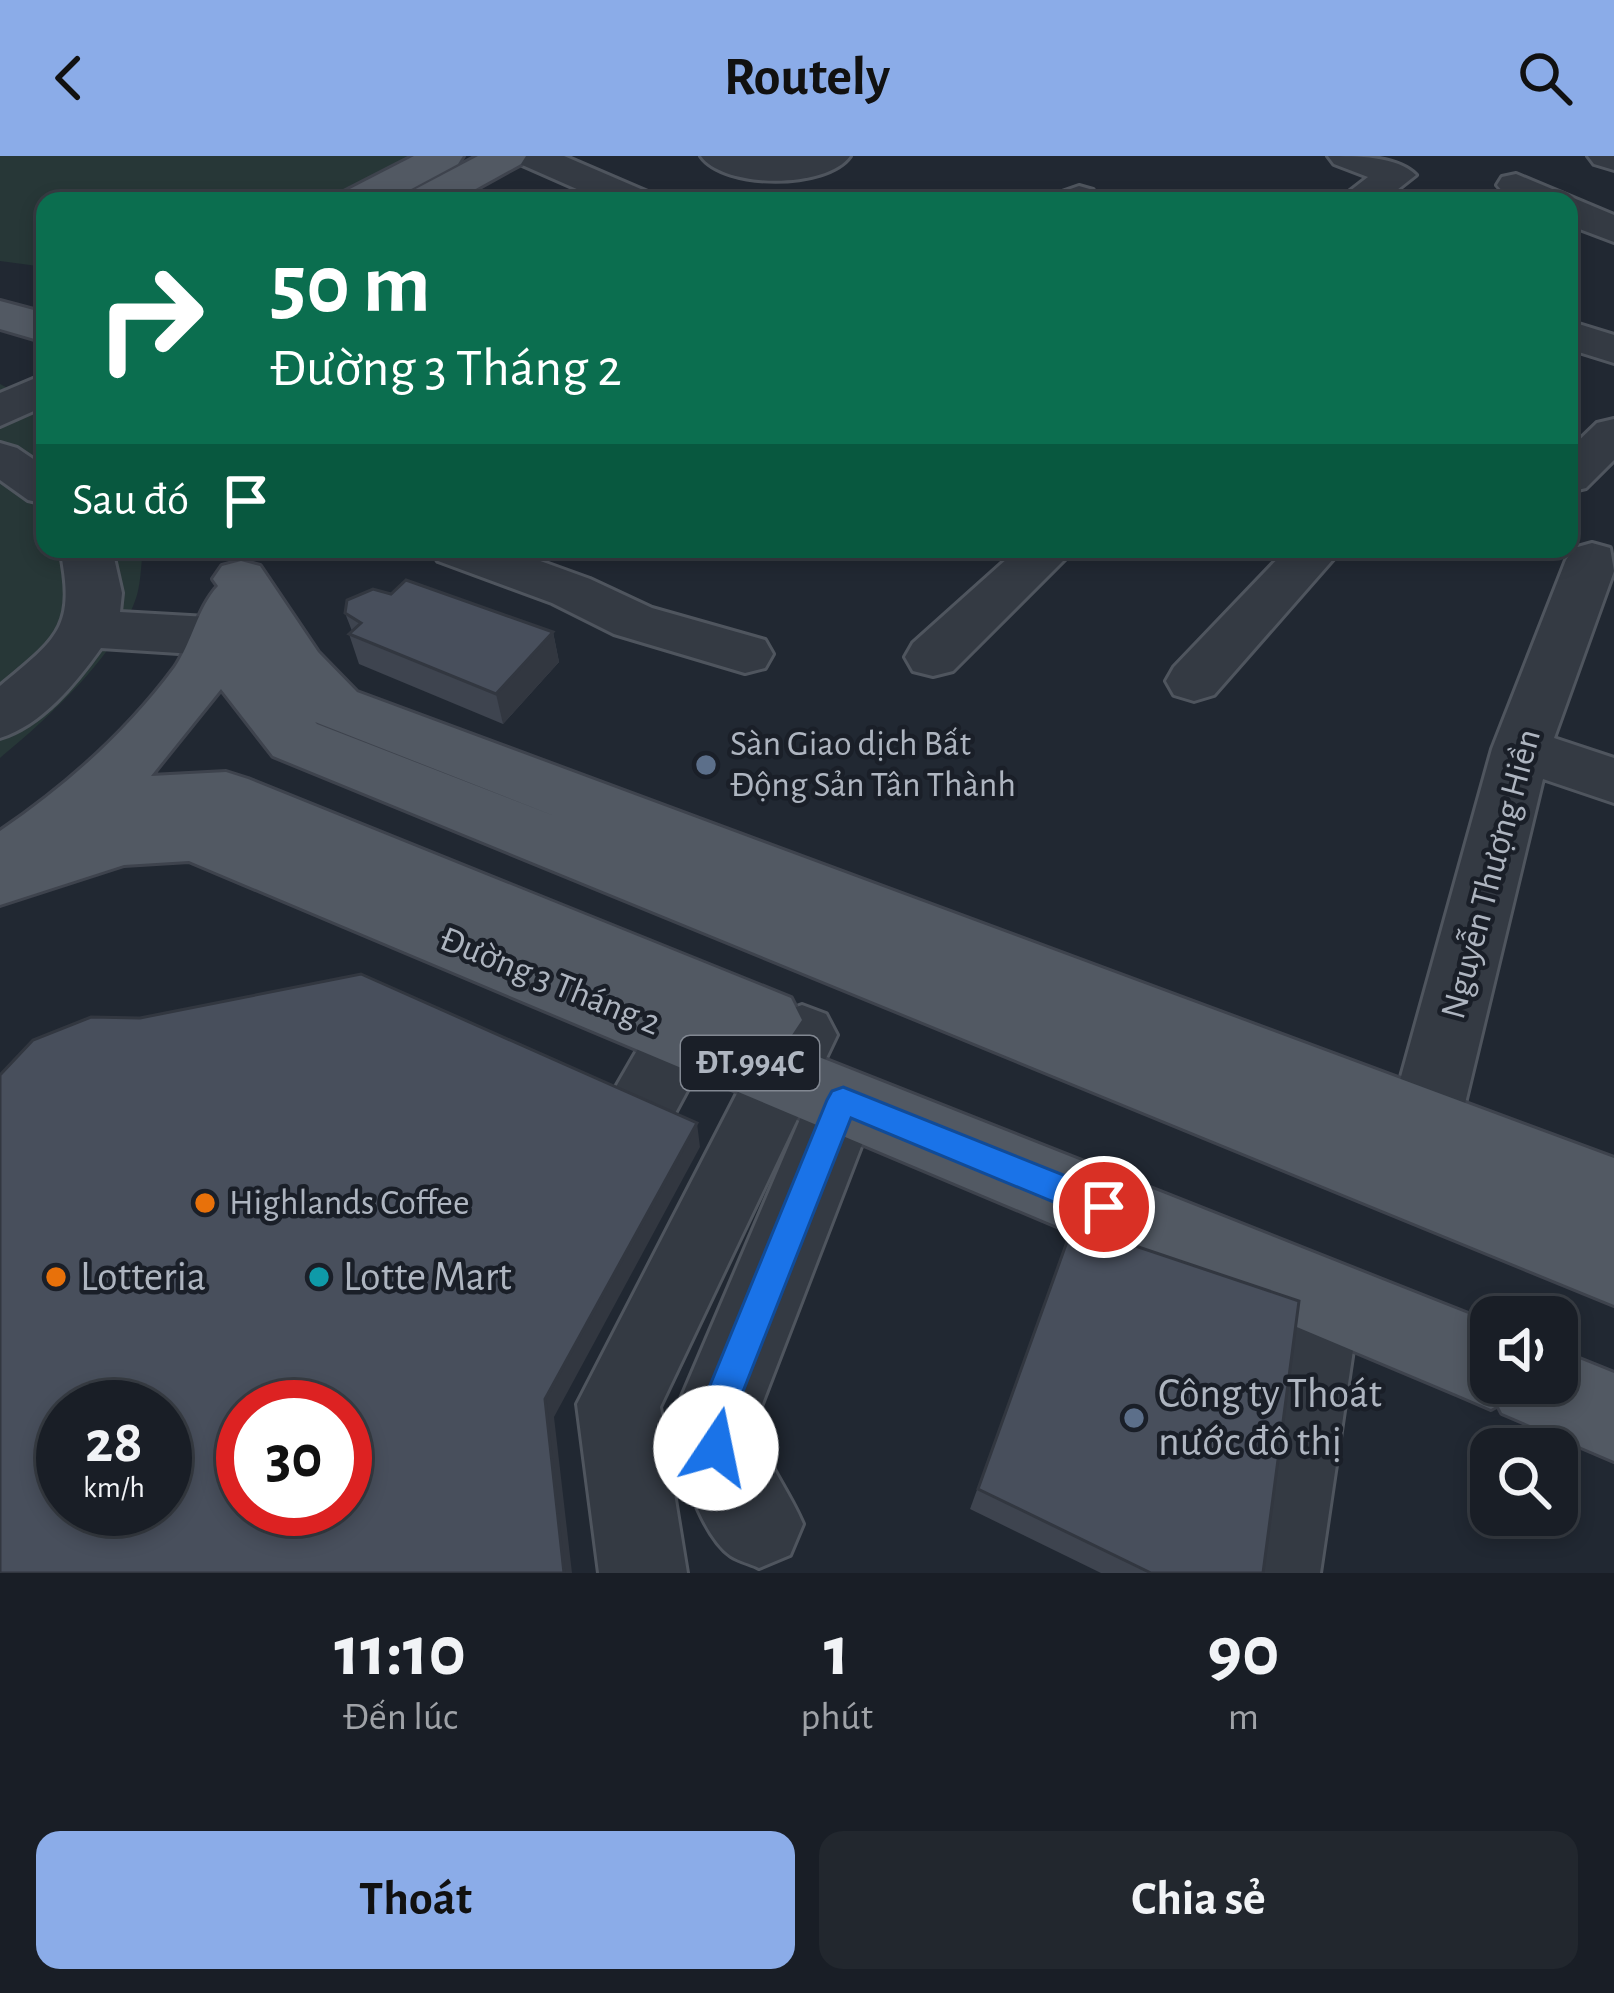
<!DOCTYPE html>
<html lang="vi">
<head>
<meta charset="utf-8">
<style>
  body { margin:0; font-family:"Alegreya Sans",sans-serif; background:#22272e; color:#f1f3f6; height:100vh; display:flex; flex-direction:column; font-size:45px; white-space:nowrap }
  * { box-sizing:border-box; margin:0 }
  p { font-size:39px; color:#9fa2a7 }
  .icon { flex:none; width:66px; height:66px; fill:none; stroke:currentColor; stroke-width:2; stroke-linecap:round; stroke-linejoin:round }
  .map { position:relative; height:1417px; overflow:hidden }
  .side { display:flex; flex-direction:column; background:#191e26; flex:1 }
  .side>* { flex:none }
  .top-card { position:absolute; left:36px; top:36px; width:1542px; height:366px; border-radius:24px; box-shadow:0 6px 18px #0003,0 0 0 3px #373c43; background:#0b6e4f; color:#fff; overflow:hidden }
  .buttons { position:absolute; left:1470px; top:1140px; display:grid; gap:24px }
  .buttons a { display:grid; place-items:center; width:108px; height:108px; border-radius:24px; background:#191e26; box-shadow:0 6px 18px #0003,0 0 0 3px #373c43; font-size:60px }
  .speed { position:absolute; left:36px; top:1224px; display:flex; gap:24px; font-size:60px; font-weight:700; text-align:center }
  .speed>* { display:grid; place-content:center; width:156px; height:156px; border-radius:50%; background:#191e26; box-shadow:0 6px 18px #0003,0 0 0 3px #373c43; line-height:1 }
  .speed small { font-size:30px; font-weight:400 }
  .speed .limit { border:18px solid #d22; background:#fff; color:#111 }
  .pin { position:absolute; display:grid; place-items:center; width:102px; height:102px; color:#fff; margin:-51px; border:6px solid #fff; border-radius:50%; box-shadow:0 3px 12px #0007 }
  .me { position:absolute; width:132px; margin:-66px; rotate:11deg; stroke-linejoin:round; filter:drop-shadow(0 0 9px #0008) }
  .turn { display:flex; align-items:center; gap:42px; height:252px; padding:0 36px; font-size:54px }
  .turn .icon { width:156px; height:156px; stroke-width:2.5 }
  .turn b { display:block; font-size:84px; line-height:102px }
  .then { display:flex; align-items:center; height:114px; padding:0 36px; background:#0003; gap:24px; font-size:45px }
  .eta { display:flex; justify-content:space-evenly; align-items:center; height:204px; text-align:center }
  .eta b { font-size:72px; font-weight:700; line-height:84px }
  .action { display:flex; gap:24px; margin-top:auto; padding:24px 36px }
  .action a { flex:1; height:138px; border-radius:24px; background:#8bace8; color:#111; font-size:48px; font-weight:700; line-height:138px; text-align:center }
  .action a+a { background:#22272e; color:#f1f3f6 }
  header { display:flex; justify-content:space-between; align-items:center; height:156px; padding:0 36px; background:#8bace8; color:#111; font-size:54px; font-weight:700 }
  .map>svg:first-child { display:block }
</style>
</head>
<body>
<header><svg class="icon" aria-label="back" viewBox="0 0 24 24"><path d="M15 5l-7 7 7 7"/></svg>Routely<svg class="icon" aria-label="search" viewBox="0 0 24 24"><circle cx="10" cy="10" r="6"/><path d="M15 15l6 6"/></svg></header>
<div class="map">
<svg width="1614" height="1417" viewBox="0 0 1614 1417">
  <rect width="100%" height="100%" fill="#212832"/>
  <!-- green -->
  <g fill="#273737">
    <path d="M0 0H417L330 45H45V111L0 105Z"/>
    <path d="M0 228 45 252V393H143C141 408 141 425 137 439 119 498 46 564 0 602Z"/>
  </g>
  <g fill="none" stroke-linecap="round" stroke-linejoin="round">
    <!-- minor casing -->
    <g stroke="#4f555e" stroke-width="6">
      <g id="minor">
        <path d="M514 0H564L650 37 655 45H604L520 8Z"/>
        <path d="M701 0H850C827 33 724 33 701 0Z"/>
        <path d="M1328 0C1357 0 1397 0 1416 19L1383 45H1337L1368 21 1334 8Z"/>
        <path d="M1588 0H1614V14L1594 8Z"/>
        <path d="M1516 18 1614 59V86L1569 69V45C1543 45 1514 51 1497 29L1502 21Z"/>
        <path d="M1079 30 1093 34 1096 45H1054L1059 37Z"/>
        <path d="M1569 165 1614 179V207L1569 193Z"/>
        <path d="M45 218V250L0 270V237Z"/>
        <path d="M1614 263V304L1586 332 1569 336V294L1597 267Z"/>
        <path d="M0 287 17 292 45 311V348L28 344 0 324Z"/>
        <path d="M1592 387 1610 392 1614 415 1554 582 1614 602V647L1543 623 1461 964 1470 1018 1459 1042 1433 1053 1407 1042 1396 1018 1389 964 1492 593 1566 404 1574 392Z"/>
        <path d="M60 393H112L122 437 120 456 225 462 244 468 252 481 244 494 225 500 101 492C76 527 42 569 0 582V530C59 481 76 471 60 393Z"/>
        <path d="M430 393H507L590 423 652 452 765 484 773 498 765 512 745 517 614 478 552 447 438 405Z"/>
        <path d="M1018 393H1075L953 515 933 520 913 515 905 501 913 487Z"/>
        <path d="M1287 393H1342L1214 539 1194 545 1174 539 1166 525 1174 511Z"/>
        <path d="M682 849 706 858 717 879 660 985 634 995 608 985 598 962 658 858Z"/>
        <path d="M802 849 826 858 837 879 660 1251 687 1417H599L577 1248 778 858Z"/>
        <path d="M843 912 868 921 879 944 755 1266C763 1304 788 1332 803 1368L790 1399 759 1412C751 1408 739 1405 731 1400 700 1379 678 1302 671 1266L818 921Z"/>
        <path d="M1322 1101 1350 1113 1361 1140 1320 1417H1232L1283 1140 1294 1113Z"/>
      </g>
    </g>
    <!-- major casing -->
    <g stroke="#3e434d" stroke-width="6">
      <g id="major">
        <path d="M414 0H463L458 8 389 45H338L344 36Z"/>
        <path d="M478 0H526L521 8 454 45H404L410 36Z"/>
        <path d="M0 145 45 157V186L0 173Z"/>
        <path d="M241 405 260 410 318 496 357 536 1614 1002V1149L273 600 221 533 151 620 226 616 248 623 791 842 802 864 786 888 1491 1167V1227H1557V1194L1614 1217V1305L1502 1257 1498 1249 1491 1253 1461 1240 189 705 124 709 0 749V675C66 630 127 576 175 511 192 486 198 451 218 430L213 423 222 410ZM315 566 557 661 317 568Z"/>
      </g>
    </g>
    <!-- minor -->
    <use href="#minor" fill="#343a43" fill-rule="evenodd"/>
    <!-- major -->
    <use href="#major" fill="#525963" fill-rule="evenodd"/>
  </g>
  <!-- wall -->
  <g fill="#3e444f">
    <path d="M391 438 553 476 559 506 503 568 359 508 349 478 352 475 345 457Z"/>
    <path d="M1073 1069 1263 1417H1101L970 1353Z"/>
  </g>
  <!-- shaded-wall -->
  <g fill="#323740">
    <path d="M553 476 559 506 503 568 496 538Z"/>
    <path d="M697 967 700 991 554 1261 572 1417H564L545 1243Z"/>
  </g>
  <!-- building -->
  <g fill="#484f5c" stroke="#323740" stroke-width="3" fill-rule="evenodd">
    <path d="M406 424 553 476 496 538 349 478 361 467 345 457 347 444 373 433 391 438Z"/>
    <path d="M361 818 697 967 545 1243 564 1417H0V919L33 884 91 861 140 862ZM63 1251H165V1353H63ZM243 1251H345V1353H243Z"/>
    <path d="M1073 1069 1299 1145 1263 1417H1151L978 1333Z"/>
  </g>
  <!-- route -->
  <path fill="#1a73e8" stroke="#114b97" stroke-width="3" d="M843 931 1116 1040 1120 1051 1116 1062 1104 1067 851 962 731 1266 734 1292 728 1304 716 1310 703 1304 695 1266 827 944 832 935Z"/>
  <!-- markers -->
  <g fill="#5c6f8a" stroke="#1a1f28" stroke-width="4.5">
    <circle cx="706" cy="609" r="12"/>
    <circle cx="1134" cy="1262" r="12"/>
  </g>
  <g fill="#e8710a" stroke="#1a1f28" stroke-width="4.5">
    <circle cx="205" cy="1047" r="12"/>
    <circle cx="56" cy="1121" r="12"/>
  </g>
  <circle fill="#0f9aa8" stroke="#1a1f28" stroke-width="4.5" cx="319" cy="1121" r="12"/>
  <g text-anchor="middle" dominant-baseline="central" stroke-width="9" stroke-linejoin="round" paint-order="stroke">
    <!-- shield labels -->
    <rect fill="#1a1f28" stroke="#828892" stroke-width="3" x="681" y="880" width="138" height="54" rx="9"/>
    <g font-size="33" font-weight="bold" fill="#aeb5c0">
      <text x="750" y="907">ĐT.994C</text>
    </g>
    <!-- poi labels -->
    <g font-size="36" fill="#aeb5c0" stroke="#1a1f28" text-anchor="start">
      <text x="730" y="588">Sàn Giao dịch Bất<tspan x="730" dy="41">Động Sản Tân Thành</tspan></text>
      <text x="229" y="1047">Highlands Coffee</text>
    </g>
    <!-- street labels -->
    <g font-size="36" fill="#aeb5c0" stroke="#1a1f28">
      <text transform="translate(1491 718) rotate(-75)">Nguyễn Thượng Hiền</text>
      <text transform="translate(550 825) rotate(22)">Đường 3 Tháng 2</text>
    </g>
    <!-- near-poi labels -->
    <g font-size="42" fill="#aeb5c0" stroke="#1a1f28" text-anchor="start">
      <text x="80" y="1121">Lotteria</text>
      <text x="343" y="1121">Lotte Mart</text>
      <text x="1158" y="1238">Công ty Thoát<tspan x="1158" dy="48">nước đô thị</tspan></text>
    </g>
  </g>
</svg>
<div class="buttons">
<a><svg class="icon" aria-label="sound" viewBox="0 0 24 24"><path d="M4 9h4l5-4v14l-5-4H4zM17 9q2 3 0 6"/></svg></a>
<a><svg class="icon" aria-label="search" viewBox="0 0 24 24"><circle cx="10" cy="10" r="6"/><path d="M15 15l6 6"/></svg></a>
</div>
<div class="speed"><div>28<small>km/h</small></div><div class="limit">30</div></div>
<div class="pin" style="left:1104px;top:1051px;background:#d93025"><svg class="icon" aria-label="arrive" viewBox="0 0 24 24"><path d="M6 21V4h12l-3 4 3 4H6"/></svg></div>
<svg class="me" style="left:716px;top:1292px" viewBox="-20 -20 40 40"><circle r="19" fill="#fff"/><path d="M0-13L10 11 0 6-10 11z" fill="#1a73e8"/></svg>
<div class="top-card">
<div class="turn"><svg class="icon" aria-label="right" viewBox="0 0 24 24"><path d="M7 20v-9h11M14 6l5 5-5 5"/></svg><div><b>50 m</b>Đường 3 Tháng 2</div></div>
<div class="then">Sau đó<svg class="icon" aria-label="arrive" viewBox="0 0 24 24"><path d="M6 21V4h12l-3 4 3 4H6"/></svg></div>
</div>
</div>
<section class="side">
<div class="eta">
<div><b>11:10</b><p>Đến lúc</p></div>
<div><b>1</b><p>phút</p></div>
<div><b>90</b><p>m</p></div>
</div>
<div class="action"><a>Thoát</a><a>Chia sẻ</a></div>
</section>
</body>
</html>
